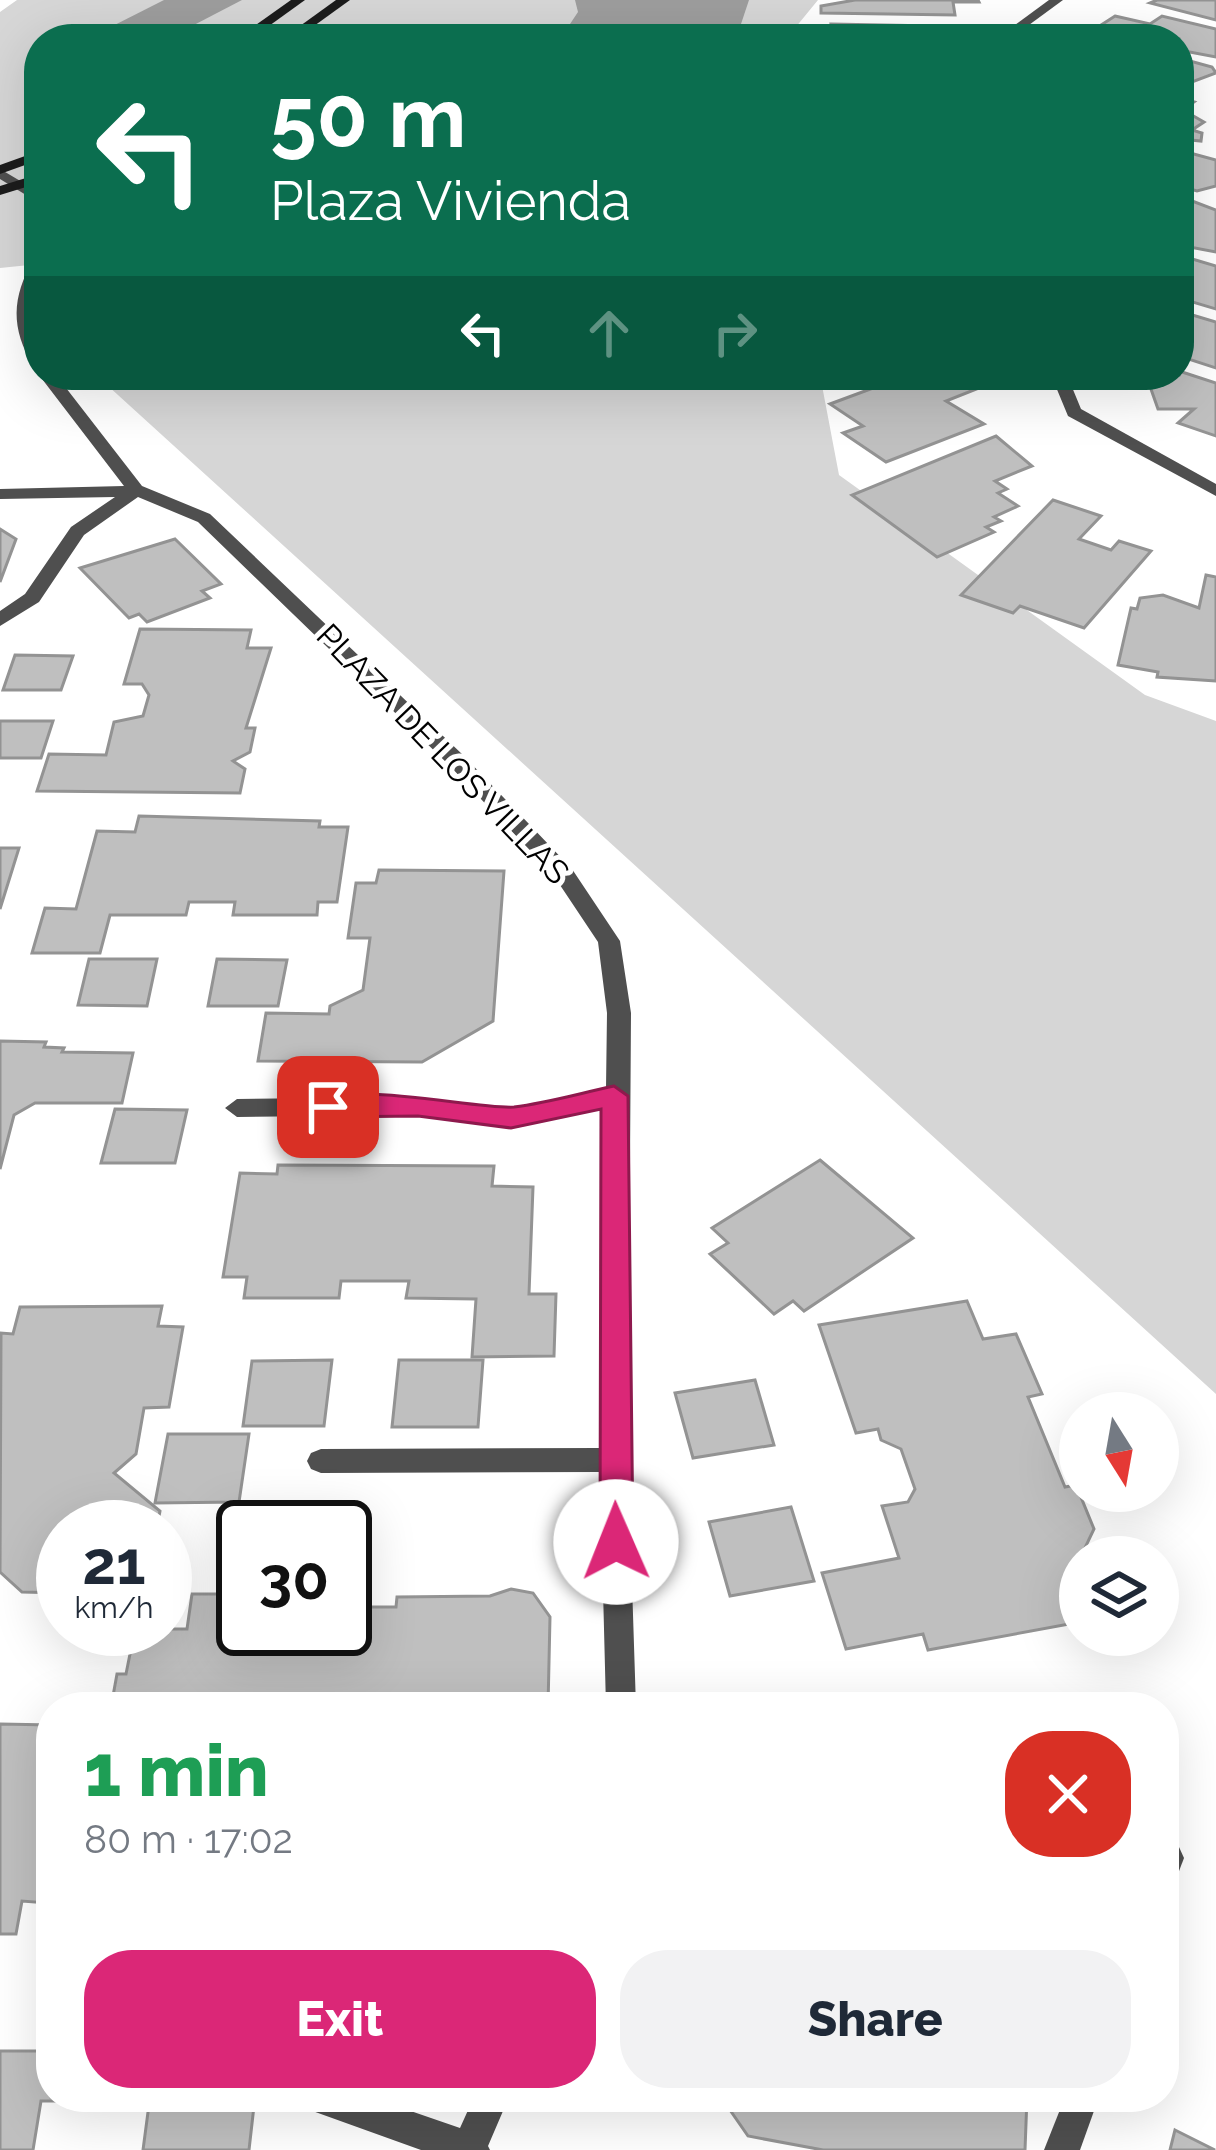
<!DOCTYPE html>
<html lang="en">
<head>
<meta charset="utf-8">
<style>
  body { margin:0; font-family:Raleway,sans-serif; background:#f2f2f3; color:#1f2937; height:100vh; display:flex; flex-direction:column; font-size:45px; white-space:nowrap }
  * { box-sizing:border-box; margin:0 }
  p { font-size:39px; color:#747a83 }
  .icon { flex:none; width:66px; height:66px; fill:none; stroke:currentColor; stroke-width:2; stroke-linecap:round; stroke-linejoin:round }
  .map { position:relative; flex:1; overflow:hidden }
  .drawer { position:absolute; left:36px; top:1692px; width:1143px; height:420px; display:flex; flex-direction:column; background:#fff; border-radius:48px; box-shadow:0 12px 48px #0002 }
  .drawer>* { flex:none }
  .banner { position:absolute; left:24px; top:24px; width:1170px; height:366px; border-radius:48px; box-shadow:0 12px 48px #0002; background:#0b6e4f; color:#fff; overflow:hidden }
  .needle { width:78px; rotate:169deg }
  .buttons { position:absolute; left:1059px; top:1392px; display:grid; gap:24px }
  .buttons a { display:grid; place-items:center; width:120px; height:120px; border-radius:50%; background:#fff; box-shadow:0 12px 48px #0002; font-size:60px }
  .speed { position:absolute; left:36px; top:1500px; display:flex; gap:24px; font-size:60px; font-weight:700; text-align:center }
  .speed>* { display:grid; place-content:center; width:156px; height:156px; border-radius:50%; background:#fff; box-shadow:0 12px 48px #0002; line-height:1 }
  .speed small { font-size:30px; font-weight:400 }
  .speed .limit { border:6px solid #111; border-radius:18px; background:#fff; color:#111 }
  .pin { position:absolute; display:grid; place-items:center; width:102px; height:102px; color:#fff; margin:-51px; border-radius:24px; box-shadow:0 6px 18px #0006 }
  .me { position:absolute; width:132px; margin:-66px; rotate:359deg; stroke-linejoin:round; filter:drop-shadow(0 0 9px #0008) }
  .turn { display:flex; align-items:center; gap:42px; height:252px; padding:0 48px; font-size:54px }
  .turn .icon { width:156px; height:156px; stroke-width:2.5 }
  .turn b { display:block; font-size:84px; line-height:102px }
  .lanes { display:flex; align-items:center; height:114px; padding:0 48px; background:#0003; justify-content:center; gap:60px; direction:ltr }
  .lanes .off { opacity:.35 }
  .round { display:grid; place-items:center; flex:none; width:126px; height:126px; border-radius:48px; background:#f2f2f3 }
  .summary { display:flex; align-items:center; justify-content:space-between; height:204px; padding:0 48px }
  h1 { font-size:72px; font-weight:800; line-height:90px; color:#1e9e55 }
  .cta { display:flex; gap:24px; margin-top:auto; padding:24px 48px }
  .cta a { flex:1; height:138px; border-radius:48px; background:#db2777; color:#fff; font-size:48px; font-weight:800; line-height:138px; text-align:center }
  .cta a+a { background:#f2f2f3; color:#1f2937 }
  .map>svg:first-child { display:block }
</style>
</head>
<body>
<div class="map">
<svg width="1216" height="2150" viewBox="0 0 1216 2150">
  <rect width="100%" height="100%" fill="#fff"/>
  <!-- green -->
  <g fill="#d6d6d6">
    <path d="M17 0H818L786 39H39V264L0 268V12Z"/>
    <path d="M96 375H820L839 475 1145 695 1216 721V1394Z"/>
  </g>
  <!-- water -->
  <g fill="#9d9d9d">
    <path d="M164 0H242L167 39H87Z"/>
    <path d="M575 0H749L736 39H560L578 12Z"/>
  </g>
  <!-- building -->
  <g fill="#bfbfbf" stroke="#939393" stroke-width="3">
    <path d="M855 0H978L979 2H953L955 15 821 13V6Z"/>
    <path d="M1157 0H1216V20L1150 3Z"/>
    <path d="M1115 16 1150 24 1162 16 1216 29V57L1179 50V39H1135L1095 29Z"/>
    <path d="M831 24 933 26 935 39H812L811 32 832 30Z"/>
    <path d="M1179 58 1212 67 1216 73 1192 82 1179 79Z"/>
    <path d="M1179 98 1194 102 1183 110 1204 122 1192 130 1202 133 1201 141 1179 139Z"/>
    <path d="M1179 150 1216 160V186L1197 191 1179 186Z"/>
    <path d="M1179 196 1216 210V252L1179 245Z"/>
    <path d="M1179 255 1216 266V309L1179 298Z"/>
    <path d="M1179 311 1216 322V368L1179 356Z"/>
    <path d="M1179 371 1216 383V436L1178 423 1194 409H1158L1146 375H1179Z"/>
    <path d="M908 375 992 376 977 382 984 386 946 401 984 424 886 462 843 433 863 426 830 404Z"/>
    <path d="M996 436 1032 466 995 481 1007 489 998 493 1018 506 994 517 1001 521 986 527 994 532 937 557 852 495Z"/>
    <path d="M1053 500 1101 516 1079 539 1111 550 1119 541 1151 551 1084 628 1020 606 1013 613 961 595Z"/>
    <path d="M0 529 16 539 0 582Z"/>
    <path d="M175 539 221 584 202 591 210 598 147 622 139 614 129 618 80 568Z"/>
    <path d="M1206 575 1216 577V681L1157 677 1158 672 1118 665 1131 608 1137 609 1140 598 1163 595 1199 608Z"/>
    <path d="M140 629 251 630 247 648H271L246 728H255L250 752 233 761 245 769 240 793 37 791 49 754 106 755 114 722 143 716 149 695 142 684H124Z"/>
    <path d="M15 655 73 656 61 690H3Z"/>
    <path d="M0 721H53L41 758H0Z"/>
    <path d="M139 816 320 821 319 827H348L337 902H318L317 915H233L235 902H189L186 915H110L100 953H32L45 908 76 909 97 831 135 832Z"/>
    <path d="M0 848H19L0 909Z"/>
    <path d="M379 870 504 871 493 1021 422 1062 258 1061 266 1013 329 1014 330 1006 363 990 370 938H348L356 883H376Z"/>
    <path d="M89 959H157L147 1006 78 1005Z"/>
    <path d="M217 959 287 960 278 1006H208Z"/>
    <path d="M0 1041 46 1042 44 1047 64 1048 62 1052 133 1053 122 1103H35L14 1115 0 1169Z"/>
    <path d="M115 1109 187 1110 175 1163H101Z"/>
    <path d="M820 1160 913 1238 804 1311 793 1301 774 1314 710 1254 728 1243 712 1228Z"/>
    <path d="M278 1165 494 1166 492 1186 533 1187 529 1294H556L554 1356 472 1357 476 1299 406 1298 409 1281H341L339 1298H244L247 1277H223L240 1173 277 1174Z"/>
    <path d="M967 1301 983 1339 1016 1334 1042 1394 1028 1397 1065 1487 1076 1485 1094 1529 1083 1552 1094 1557H1080V1622L928 1650 923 1634 846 1649 822 1573 899 1558 882 1506 908 1502 915 1489 901 1449 881 1440 878 1429 856 1433 819 1325Z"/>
    <path d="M162 1306 158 1326 183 1327 169 1407 144 1408 136 1454 114 1473 160 1511 157 1527H63V1593L22 1592 0 1572 1 1333 13 1334 20 1307Z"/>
    <path d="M332 1360 324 1426H243L252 1361Z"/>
    <path d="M399 1360H483L478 1427H392Z"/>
    <path d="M755 1380 774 1445 693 1458 675 1393Z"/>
    <path d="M168 1434H249L239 1502 155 1503Z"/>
    <path d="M791 1507 814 1581 730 1596 709 1522Z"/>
    <path d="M511 1589 533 1593 550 1617 548 1707H111L117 1674H126L135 1629H187L192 1594H243V1629H345V1607H396L397 1597 490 1596Z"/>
    <path d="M852 1696 920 1707H850Z"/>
    <path d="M0 1724 51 1725V1882L47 1903 22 1901 16 1934H0Z"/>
    <path d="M51 2012V2097L138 2101H41L33 2150H0V2051H45Z"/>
    <path d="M150 2097H255L249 2150H143Z"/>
    <path d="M721 2097H1027L1025 2150H823L748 2136Z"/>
    <path d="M1175 2130 1215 2150H1170Z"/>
  </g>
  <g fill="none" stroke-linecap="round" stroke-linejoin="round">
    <!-- street -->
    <g fill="#4f4f4f" fill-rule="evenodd">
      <path d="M1049 0H1063L1010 39H996Z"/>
      <path d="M0 169 39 192V203L0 179Z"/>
      <path d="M39 257C39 276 32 290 30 308 29 328 39 347 39 368L33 366C11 328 11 298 34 259Z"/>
      <path d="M39 375H56L142 486 210 514 463 755 572 869 620 941 631 1013 628 1460 636 1707H606L600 1472 321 1473 311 1469 307 1461 311 1453 321 1449 600 1448 606 1107 511 1126 418 1115 237 1117 225 1108 237 1099 418 1097 511 1108 606 1089 607 1013 598 942 556 879 449 765 198 522 138 497 84 535 39 602 0 626V611L25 594 71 527 115 497 0 499V489L124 486Z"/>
      <path d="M1051 375H1067L1081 409 1216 484V496L1068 416Z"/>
      <path d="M1168 1842 1179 1847 1184 1858 1176 1879 1164 1884V1844Z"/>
      <path d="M302 2097H370L460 2128 474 2097H509L488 2146 490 2150H421L307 2109Z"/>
      <path d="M1065 2097H1099L1080 2150H1044Z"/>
    </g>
    <!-- secondary -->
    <g fill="#1c1c1c" fill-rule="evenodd">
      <path d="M291 0H305L251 39H236Z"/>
      <path d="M336 0H350L296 39H282Z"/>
      <path d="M39 151V160L0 174V165Z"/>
      <path d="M39 174V183L0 195V186Z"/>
    </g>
  </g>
  <!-- route -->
  <path fill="#db2777" stroke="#8e194d" stroke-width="3" d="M614 1086 628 1096 633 1542 628 1552 616 1556 605 1552 600 1542 601 1109 511 1128 418 1116 328 1117 314 1107C335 1076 476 1110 514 1107 547 1103 581 1093 614 1086Z"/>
  <g text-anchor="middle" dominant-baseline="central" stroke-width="10" stroke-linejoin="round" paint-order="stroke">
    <!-- street labels -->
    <g font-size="33" fill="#000" stroke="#fff">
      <text transform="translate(443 754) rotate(46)">PLAZA DE LOS VILLAS</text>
    </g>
  </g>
</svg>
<div class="buttons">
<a><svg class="needle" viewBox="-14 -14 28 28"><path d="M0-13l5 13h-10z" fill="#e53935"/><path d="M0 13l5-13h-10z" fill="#747a83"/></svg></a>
<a><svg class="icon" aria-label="layers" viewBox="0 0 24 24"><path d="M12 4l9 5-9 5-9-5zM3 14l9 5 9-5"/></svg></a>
</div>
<div class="speed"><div>21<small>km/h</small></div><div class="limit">30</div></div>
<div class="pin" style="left:328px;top:1107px;background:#d93025"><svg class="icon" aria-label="arrive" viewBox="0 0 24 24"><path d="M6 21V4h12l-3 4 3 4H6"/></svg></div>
<svg class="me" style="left:616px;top:1542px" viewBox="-20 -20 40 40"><circle r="19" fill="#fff"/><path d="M0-13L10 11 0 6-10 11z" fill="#db2777"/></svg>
<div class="banner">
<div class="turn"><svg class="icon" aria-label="left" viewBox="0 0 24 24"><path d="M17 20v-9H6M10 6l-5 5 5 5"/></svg><div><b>50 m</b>Plaza Vivienda</div></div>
<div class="lanes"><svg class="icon" aria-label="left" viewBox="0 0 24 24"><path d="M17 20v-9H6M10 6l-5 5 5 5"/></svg><svg class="icon off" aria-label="ahead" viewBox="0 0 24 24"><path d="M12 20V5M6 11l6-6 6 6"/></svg><svg class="icon off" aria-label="right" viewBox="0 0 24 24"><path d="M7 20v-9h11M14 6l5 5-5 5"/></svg></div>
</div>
<section class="drawer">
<div class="summary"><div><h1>1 min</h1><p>80 m · 17:02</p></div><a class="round" style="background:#d93025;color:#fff"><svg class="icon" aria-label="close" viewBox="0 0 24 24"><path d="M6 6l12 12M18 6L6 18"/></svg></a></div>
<div class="cta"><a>Exit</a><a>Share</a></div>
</section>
</div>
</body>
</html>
